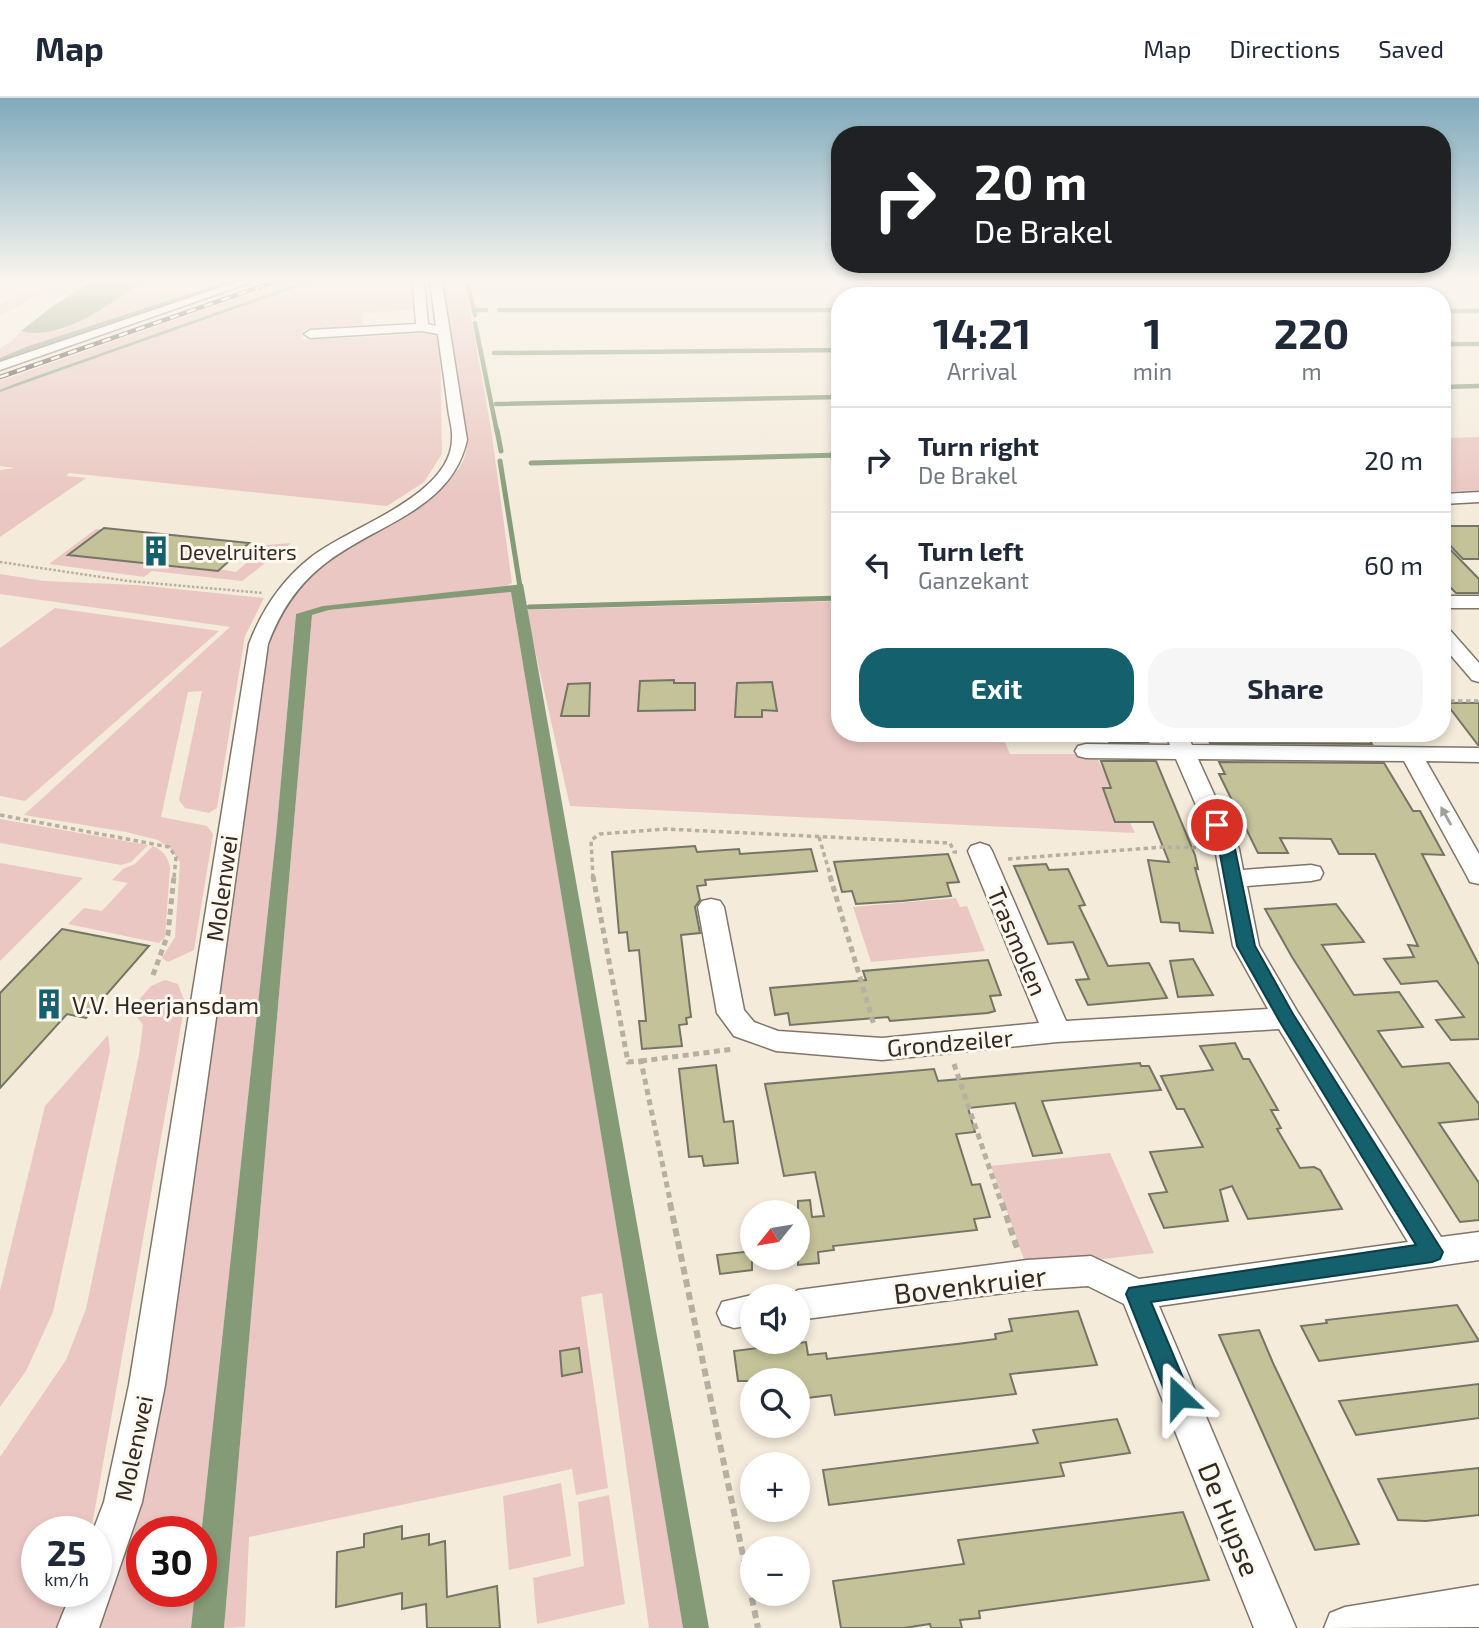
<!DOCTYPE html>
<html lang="en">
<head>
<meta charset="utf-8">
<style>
  body { margin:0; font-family:"Exo 2",sans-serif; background:#f6f6f7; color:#1f2937; height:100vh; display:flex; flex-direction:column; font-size:26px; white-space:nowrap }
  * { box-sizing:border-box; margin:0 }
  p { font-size:23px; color:#747a83 }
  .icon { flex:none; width:38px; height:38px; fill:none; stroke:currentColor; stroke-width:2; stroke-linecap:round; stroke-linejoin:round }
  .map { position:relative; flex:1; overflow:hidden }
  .sheet { position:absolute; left:831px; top:189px; width:620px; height:455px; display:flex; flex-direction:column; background:#fff; border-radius:28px; box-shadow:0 4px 10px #0003 }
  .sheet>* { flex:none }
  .hud { position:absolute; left:831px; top:28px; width:620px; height:147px; border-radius:28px; box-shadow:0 4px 10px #0003; background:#202124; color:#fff; overflow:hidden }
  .needle { width:46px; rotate:240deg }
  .buttons { position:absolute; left:740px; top:1102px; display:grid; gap:14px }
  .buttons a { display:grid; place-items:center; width:70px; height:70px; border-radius:50%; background:#fff; box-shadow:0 4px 10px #0003; font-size:35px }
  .speed { position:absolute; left:21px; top:1418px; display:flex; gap:14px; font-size:35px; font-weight:700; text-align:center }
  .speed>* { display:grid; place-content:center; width:91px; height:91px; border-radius:50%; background:#fff; box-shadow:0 4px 10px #0003; line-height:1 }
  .speed small { font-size:18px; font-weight:400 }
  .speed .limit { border:10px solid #d22; background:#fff; color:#111 }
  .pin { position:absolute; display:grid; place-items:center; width:60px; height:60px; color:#fff; margin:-30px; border:4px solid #fff; border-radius:50%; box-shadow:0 2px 7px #0007 }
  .me { position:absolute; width:77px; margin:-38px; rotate:337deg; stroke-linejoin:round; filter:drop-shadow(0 0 5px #0008) }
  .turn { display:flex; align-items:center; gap:24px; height:147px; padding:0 28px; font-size:32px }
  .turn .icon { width:91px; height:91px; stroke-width:2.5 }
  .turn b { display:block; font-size:49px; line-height:60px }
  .eta { display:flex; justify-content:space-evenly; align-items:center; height:119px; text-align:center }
  .eta b { font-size:42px; font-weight:700; line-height:49px }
  .cta { display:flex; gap:14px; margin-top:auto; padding:14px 28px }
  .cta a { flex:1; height:80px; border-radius:28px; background:#14606c; color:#fff; font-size:28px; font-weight:700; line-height:80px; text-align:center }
  .cta a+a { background:#f6f6f7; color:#1f2937 }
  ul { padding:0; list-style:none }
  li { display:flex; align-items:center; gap:21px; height:105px; padding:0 28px; border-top:2px solid #e0e1e3 }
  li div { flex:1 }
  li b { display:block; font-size:26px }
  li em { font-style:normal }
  header { display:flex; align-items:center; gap:42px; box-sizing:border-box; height:98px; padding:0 35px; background:#fff; border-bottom:2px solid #e0e1e3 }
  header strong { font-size:33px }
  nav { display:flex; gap:38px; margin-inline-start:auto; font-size:24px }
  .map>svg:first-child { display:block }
</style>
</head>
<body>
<header>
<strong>Map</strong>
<nav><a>Map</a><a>Directions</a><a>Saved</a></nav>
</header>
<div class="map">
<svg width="1479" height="1530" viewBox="0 0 1479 1530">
  <rect width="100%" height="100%" fill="#f4ebdb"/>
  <!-- green -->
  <g fill="#eac7c2">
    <path d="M44 184H62L0 218V206Z"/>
    <path d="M143 184H225L0 260V250L11 244 21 233H61Z"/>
    <path d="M232 184H241L0 266V263Z"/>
    <path d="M283 184H302L0 292V283Z"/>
    <path d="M311 184H413L411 192 416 212 363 215 362 227 303 231 301 242 440 235 442 356 424 384 387 408 69 375 66 378 86 380 0 439V372L16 370 0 368V294Z"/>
    <path d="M441 184H465L491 331 512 485 506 488 296 516 276 738 201 1438V1433H142V1493H195L191 1530H95L137 1413 269 548C287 476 353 446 412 409 432 397 457 381 465 358 469 346 466 333 465 320Z"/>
    <path d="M1479 339V392L1442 394V340Z"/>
    <path d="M96 431 239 446 214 470 236 474 267 447 291 445 242 483 152 473 144 479 49 466Z"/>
    <path d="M0 476 44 483 137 487 264 500 245 538 217 710 209 715 185 710 179 702 202 593 188 594 161 719 207 728 213 736 194 852 168 864 162 860 175 839 180 764 171 751 158 742 126 734 24 717 230 529 0 496Z"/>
    <path d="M511 493 683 1530H649L602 1195 581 1199 608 1390 576 1397 572 1371 249 1439 245 1529 224 1530 312 517 329 512Z"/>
    <path d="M840 503V635H1001L1010 656H1095L1135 735 570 708 526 512Z"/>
    <path d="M55 510 219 533 25 703 0 698V550Z"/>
    <path d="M0 721 148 747 131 764 121 767 0 745Z"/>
    <path d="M153 748C163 753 167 757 170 769L165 839 159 845 68 826 84 810 102 813 128 785 112 782 123 771 135 766Z"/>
    <path d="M0 765 83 780 0 863Z"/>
    <path d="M956 800 960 809 967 808 985 853 871 864 853 809Z"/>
    <path d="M165 882 178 886 185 905 91 1433H37V1493H73L55 1530H0V1359L66 1262 86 1211 139 957 143 927 131 911 151 888Z"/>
    <path d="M108 937 110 953 53 1214 26 1273 0 1309V1193L45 1008Z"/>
    <path d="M1110 1055 1154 1155 1027 1170 991 1068Z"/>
    <path d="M561 1385 571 1458 509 1472 503 1398Z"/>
    <path d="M609 1397 625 1506 537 1526 533 1480 584 1468 578 1404Z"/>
  </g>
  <!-- water -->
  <g fill="#859b77">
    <path d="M92 184H143C109 205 63 244 21 233L54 207Z"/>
    <path d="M225 184H232L0 263V260L26 249Z"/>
    <path d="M302 184H311L0 294V292L17 285Z"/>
    <path d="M523 486 709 1530H683L511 494 329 512 312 517 224 1530H191L195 1493H201V1438L276 738 296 516 323 508Z"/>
  </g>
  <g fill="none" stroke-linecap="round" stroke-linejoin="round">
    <!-- stream-far1 -->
    <g stroke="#859b77" stroke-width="4.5">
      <path d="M467 184 475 217"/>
      <path d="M1436 184H1479"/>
      <path d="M474 212H486"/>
      <path d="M499 212H840"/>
      <path d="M1442 213H1479"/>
      <path d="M475 225 497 334"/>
      <path d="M1442 246H1479"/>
      <path d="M494 255 840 252"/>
      <path d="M1442 289 1479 288"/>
      <path d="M496 306 840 299"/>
    </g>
    <!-- stream -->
    <g stroke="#859b77" stroke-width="5">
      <path d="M497 332 501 353"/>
      <path d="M500 363 521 495"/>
      <path d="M531 365 840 357"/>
      <path d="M529 509 840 500"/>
    </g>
  </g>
  <!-- building -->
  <g fill="#c3c298" stroke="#757566" stroke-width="2">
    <path d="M1442 428H1479V461H1463L1442 439Z"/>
    <path d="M104 430 249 445 218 473 68 457Z"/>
    <path d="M1442 443 1479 481V495H1456L1451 490H1442Z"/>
    <path d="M674 582V585H695V612L638 613 640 583Z"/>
    <path d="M772 584 777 613 762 612V619H735L737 585Z"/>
    <path d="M590 585 589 618H561L568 586Z"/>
    <path d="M1446 605H1479V647H1478Z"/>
    <path d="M1117 635H1144L1148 644H1109L1106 637Z"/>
    <path d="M1205 635H1365L1372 646 1210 645Z"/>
    <path d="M1101 663H1156L1195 757 1198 771 1195 770 1213 835 1180 833 1179 825 1161 824 1148 762 1169 764 1153 724H1115L1103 690H1111Z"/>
    <path d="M1219 664 1384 665 1413 713H1420L1444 757 1422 756 1479 867V941L1451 942 1436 922 1464 919 1437 883 1401 886 1384 861 1414 859 1408 847 1418 848 1375 756H1339L1331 741 1280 740 1288 755H1258L1219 676H1225Z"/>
    <path d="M695 748 697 754 739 751 740 756 811 751 817 773 705 782 706 787 697 788 700 802 695 809 700 835 681 837 691 919 686 920 687 926 679 927 682 948 642 951 639 923H646L639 852 629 853 627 834 619 835 612 754Z"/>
    <path d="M948 756 959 784 947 785 951 798 902 803 856 806 852 793 842 794 834 764Z"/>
    <path d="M1046 766 1049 772 1068 771 1085 807 1079 808 1108 868 1149 865 1167 900 1088 907 1076 882 1089 881 1073 844 1048 846 1014 768Z"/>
    <path d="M1336 806 1364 844 1322 847 1354 897 1399 894 1423 929 1378 933 1402 969 1449 965 1479 1006V1021L1439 1025 1479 1085V1122L1460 1124 1292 859 1265 811Z"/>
    <path d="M62 831 149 848 86 920 67 916 0 990V895Z"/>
    <path d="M1193 861 1213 897 1178 899 1170 863Z"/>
    <path d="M988 862 1001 897 990 898 995 913 988 915 890 923 888 919 790 927 788 915 775 917 770 890 866 882 863 873Z"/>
    <path d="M1235 945 1243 961H1249L1278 1012H1271L1281 1030 1277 1031 1300 1070 1314 1069 1320 1072 1342 1111 1248 1121 1232 1088 1220 1092 1228 1123 1164 1130 1149 1096 1167 1094 1150 1054 1203 1049 1184 1011H1177L1161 978 1213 972 1200 948Z"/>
    <path d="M1140 965 1141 968H1149L1161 992 1042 1003 1062 1055 1033 1058 1015 1005 968 1010 975 1034 956 1036 972 1087 980 1086 990 1119 974 1121 977 1132 833 1148 834 1152 818 1154 819 1165 798 1167V1103L810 1102 812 1119 824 1118 815 1074 784 1078 765 986 934 971 938 983Z"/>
    <path d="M716 967 724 1024 733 1023 738 1065 704 1068 702 1058 689 1059 679 971Z"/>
    <path d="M752 1153V1172L720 1176 717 1157Z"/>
    <path d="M1457 1207 1479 1243 1319 1263 1301 1228 1327 1225 1326 1222Z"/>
    <path d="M1078 1213 1097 1267 1010 1276 1016 1296 835 1317 831 1297 798 1301V1283H738L734 1253 806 1244 808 1257 826 1255 827 1261 957 1246 996 1241 995 1236 1012 1233 1009 1221Z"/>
    <path d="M1259 1232 1273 1265 1359 1446 1315 1452 1219 1237Z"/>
    <path d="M579 1250 582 1274 562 1278 560 1253Z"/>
    <path d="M1479 1286V1320L1356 1337 1339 1303Z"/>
    <path d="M1117 1321 1130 1355 1060 1365 1064 1378 829 1407 823 1372 1038 1345 1033 1332Z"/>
    <path d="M1479 1370V1417L1426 1423 1398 1422 1378 1381Z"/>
    <path d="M1183 1414 1209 1482 979 1513 980 1520 960 1522 962 1530H931L930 1526 904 1530H841L833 1483 964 1466 958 1442Z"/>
    <path d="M402 1428V1441L429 1436V1447L445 1443 447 1499 497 1488 500 1530H427L426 1506 402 1511V1495L336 1509 337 1454 364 1449V1436Z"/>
  </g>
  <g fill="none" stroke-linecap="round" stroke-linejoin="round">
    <!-- minor casing -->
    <g stroke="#7e7668" stroke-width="3">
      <g id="minor">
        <path d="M236 184H252L0 272V264Z"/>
        <path d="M413 184H424L428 226 436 228 430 184H442L467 342C451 414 373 426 322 468 296 489 280 514 268 546L165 1287 142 1404 99 1530H57L72 1493H96V1433H93L104 1404 129 1287 249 546C262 512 281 483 310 460 348 429 451 399 452 341 453 331 449 320 448 310 445 285 441 260 438 236L422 233 310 240 304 236 310 232 416 226Z"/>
        <path d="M1479 394V404L1442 406V396Z"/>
        <rect x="1442" y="498" width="37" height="12"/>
        <path d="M1442 529 1449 531 1479 565V584L1472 582 1442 547Z"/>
        <path d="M1165 635H1187L1192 647 1479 650V664L1426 663 1479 756V786L1470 784 1467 778 1404 663 1198 661 1239 751 1243 772 1311 767 1320 769 1323 775 1320 781 1311 783 1247 788 1259 848 1297 913 1441 1139 1479 1134V1162L1159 1208 1296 1530H1254L1124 1206 1088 1188 1027 1192 798 1222V1199H785L798 1192 1027 1162 1091 1158 1139 1181 1408 1144 1279 931 1057 944 882 962 776 953 734 938 717 915 698 809 702 803 711 801 720 803 724 809 744 912 754 924 778 933 882 940 1039 925 968 753 971 748 980 745 989 748 992 753 1066 923 1268 911 1233 848 1215 751 1176 661 1086 660 1078 658 1075 653 1078 648 1086 646 1170 647Z"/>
        <path d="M752 1197 758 1199H752V1227L734 1230 722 1226 717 1215 722 1204Z"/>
        <path d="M1479 1487V1529L1324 1530 1330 1515 1345 1509Z"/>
      </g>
    </g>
    <!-- path-far3 -->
    <g stroke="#b6afa2" stroke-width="2.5" stroke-dasharray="2.5 2" stroke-linecap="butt">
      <path d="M259 193 288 184"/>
      <path d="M0 464 128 483 263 495"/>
    </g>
    <!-- path-far2 -->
    <g stroke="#b6afa2" stroke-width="3.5" stroke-dasharray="4.5 3.5" stroke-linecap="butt">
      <path d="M1442 603H1479"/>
      <path d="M0 717 169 749 176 759 174 780"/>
      <path d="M819 739 831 780"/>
      <path d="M1008 761 1163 749 1202 750"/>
      <path d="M593 780 591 742 600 736 666 731 950 745 954 754H957"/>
    </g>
    <!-- path-far1 -->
    <g stroke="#b6afa2" stroke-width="5" stroke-dasharray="6 4.5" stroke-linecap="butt">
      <path d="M593 778 628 964 641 963 671 1107"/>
      <path d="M830 778 874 927"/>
      <path d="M153 877 168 836 174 778"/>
      <path d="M641 963 734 951"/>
      <path d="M954 966 1002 1107"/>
    </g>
    <!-- path -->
    <g stroke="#b6afa2" stroke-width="6" stroke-dasharray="8 5" stroke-linecap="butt">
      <path d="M670 1105 758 1530"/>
      <path d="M1002 1105 1018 1153"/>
    </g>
    <!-- minor -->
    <use href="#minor" fill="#fff" fill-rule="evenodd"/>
    <!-- rail casing -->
    <g stroke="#433f38" stroke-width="4.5">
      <path id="rail" d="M0 279 274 184"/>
    </g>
    <!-- rail -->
    <use href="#rail" stroke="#fef8ef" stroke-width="2.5" stroke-dasharray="9" stroke-linecap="butt"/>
  </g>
  <!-- one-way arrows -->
  <defs><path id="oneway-solid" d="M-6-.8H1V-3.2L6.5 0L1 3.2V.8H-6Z" transform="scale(1.75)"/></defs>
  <use fill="#a1a09d" href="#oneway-solid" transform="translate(1446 718) rotate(-119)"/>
  <!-- sky -->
  <linearGradient id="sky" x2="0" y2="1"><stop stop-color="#80aabb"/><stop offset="0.46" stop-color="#faf6ef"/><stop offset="1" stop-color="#faf6ef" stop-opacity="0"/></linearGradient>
  <rect width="1479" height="398" fill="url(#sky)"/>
  <!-- route -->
  <path fill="#14606c" stroke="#0d3e46" stroke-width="2" d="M1217 722 1224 727 1235 751 1255 848 1293 916 1443 1154 1440 1161 1432 1164 1151 1204 1191 1299 1188 1307 1179 1310 1171 1307 1167 1299 1126 1196 1129 1190 1416 1147 1280 924 1237 848 1219 751 1209 727Z"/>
  <!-- icons -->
  <defs>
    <g id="building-bare" transform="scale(2.415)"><path d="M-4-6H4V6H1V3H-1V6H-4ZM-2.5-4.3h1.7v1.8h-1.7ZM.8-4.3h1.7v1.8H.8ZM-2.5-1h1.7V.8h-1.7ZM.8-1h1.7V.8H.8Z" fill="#14606c" stroke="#fef8ef" stroke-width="2.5" paint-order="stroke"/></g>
  </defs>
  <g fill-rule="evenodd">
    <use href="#building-bare" x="156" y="453"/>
    <use href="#building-bare" x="49" y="906"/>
  </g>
  <g text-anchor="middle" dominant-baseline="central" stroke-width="6" stroke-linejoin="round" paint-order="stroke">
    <!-- far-poi labels -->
    <g font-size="21" fill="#2f2c26" stroke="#fef8ef" text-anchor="start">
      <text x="179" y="453">Develruiters</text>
    </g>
    <!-- street labels -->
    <g font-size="24" fill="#2f2c26" stroke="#fef8ef">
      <text transform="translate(221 790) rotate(-82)">Molenwei</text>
      <text transform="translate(1018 843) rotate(67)">Trasmolen</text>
      <text transform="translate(950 944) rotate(-5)">Grondzeiler</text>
      <text transform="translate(133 1350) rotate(-78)">Molenwei</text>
    </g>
    <!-- poi labels -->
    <g font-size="24" fill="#2f2c26" stroke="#fef8ef" text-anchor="start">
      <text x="72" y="906">V.V. Heerjansdam</text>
    </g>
    <!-- near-street labels -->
    <g font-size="28" fill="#2f2c26" stroke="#fef8ef">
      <text transform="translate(970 1186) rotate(-7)">Bovenkruier</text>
      <text transform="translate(1230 1421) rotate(68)">De Hupse</text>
    </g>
  </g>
</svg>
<div class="buttons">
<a><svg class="needle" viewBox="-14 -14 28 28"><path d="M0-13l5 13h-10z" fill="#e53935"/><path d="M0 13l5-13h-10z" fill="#747a83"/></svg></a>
<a><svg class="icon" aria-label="sound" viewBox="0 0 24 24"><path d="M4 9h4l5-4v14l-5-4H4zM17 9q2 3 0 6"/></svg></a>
<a><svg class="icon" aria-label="search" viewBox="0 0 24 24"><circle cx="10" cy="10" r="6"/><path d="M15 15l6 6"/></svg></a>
<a>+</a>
<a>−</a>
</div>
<div class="speed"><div>25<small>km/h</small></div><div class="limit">30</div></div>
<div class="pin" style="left:1217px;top:727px;background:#d93025"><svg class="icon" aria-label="arrive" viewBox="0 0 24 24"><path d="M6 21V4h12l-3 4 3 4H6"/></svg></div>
<svg class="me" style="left:1179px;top:1299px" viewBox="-20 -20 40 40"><path d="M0-17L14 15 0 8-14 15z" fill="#14606c" stroke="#fff" stroke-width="4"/></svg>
<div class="hud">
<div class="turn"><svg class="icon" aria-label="right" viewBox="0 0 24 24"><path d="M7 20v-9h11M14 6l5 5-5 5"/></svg><div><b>20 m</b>De Brakel</div></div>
</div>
<section class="sheet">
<div class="eta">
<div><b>14:21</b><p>Arrival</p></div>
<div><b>1</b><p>min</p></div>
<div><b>220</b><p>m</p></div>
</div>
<ul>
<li><svg class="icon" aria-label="right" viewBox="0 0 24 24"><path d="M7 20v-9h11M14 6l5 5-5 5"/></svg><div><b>Turn right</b><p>De Brakel</p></div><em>20 m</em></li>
<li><svg class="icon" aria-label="left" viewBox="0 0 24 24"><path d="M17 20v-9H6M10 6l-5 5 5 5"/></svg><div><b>Turn left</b><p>Ganzekant</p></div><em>60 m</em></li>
</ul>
<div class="cta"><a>Exit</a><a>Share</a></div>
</section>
</div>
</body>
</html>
